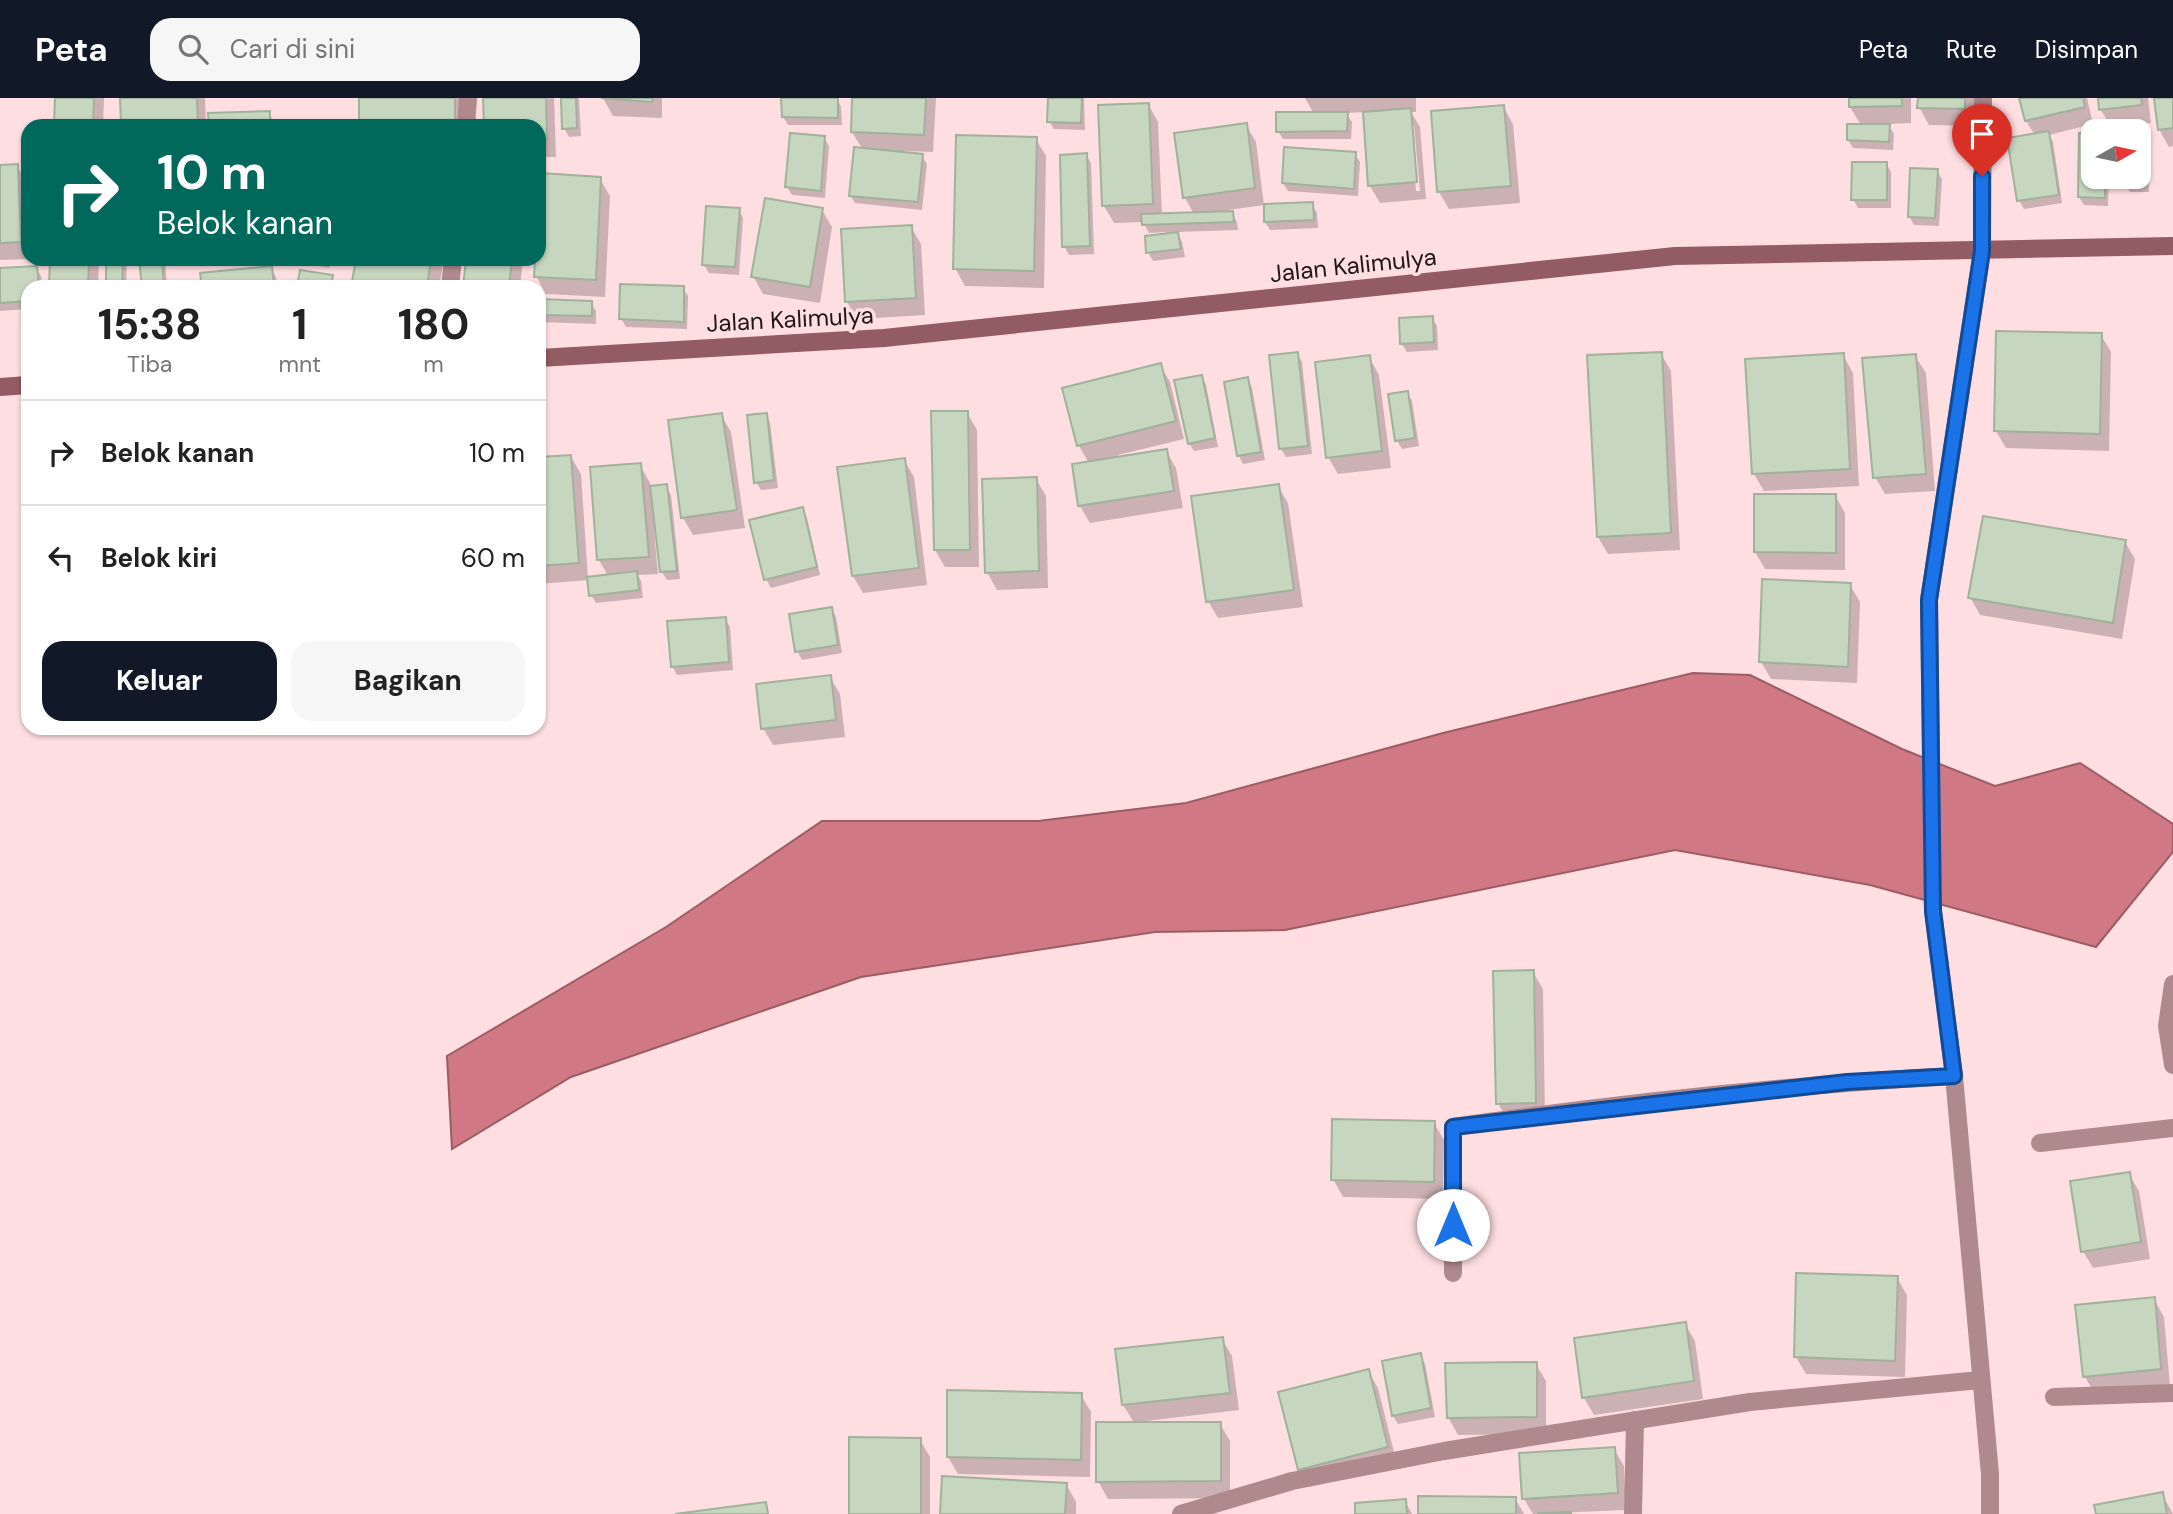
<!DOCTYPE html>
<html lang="id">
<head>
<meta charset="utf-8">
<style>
  body { margin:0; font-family:"DM Sans",sans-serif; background:#f6f6f6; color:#222; height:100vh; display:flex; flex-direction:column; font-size:26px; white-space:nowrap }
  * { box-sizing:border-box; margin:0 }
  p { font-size:23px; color:#767676 }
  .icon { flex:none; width:38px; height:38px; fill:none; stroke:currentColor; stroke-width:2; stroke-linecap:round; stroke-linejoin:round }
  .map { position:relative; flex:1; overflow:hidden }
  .drawer { position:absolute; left:21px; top:182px; width:525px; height:455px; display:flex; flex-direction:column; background:#fff; border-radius:21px; box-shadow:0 2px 5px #0004 }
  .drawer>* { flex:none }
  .hud { position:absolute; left:21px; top:21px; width:525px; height:147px; border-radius:21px; box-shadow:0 2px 5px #0004; background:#00695c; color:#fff; overflow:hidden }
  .needle { width:46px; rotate:81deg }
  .tools { position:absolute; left:2081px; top:21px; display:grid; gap:14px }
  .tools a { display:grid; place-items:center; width:70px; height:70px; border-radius:14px; background:#fff; box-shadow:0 2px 5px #0004; font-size:35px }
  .pin { position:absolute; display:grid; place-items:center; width:60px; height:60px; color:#fff; margin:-72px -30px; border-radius:50% 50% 50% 0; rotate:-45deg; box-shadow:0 0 7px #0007 }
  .pin .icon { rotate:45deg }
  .me { position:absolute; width:77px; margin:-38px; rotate:0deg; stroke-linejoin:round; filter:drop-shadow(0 0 5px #0008) }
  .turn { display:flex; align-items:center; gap:24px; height:147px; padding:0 21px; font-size:32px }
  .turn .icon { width:91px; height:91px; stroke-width:2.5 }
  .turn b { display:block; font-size:49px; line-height:60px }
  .eta { display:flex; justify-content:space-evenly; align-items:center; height:119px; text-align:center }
  .eta b { font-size:42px; font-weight:700; line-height:49px }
  .button { display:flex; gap:14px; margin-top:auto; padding:14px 21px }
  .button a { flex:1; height:80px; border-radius:21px; background:#111827; color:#fff; font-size:28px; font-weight:700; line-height:80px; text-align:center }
  .button a+a { background:#f6f6f6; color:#222 }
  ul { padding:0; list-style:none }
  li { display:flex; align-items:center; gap:21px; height:105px; padding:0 21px; border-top:2px solid #e0e0e0 }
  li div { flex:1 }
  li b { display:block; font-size:26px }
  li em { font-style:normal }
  header { display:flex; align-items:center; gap:42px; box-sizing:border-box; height:98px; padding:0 35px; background:#111827; color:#fff }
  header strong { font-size:33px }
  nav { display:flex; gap:38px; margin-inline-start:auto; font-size:24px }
  .search { width:490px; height:63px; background:#f6f6f6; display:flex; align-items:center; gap:18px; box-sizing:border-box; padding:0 24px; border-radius:21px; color:#767676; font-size:26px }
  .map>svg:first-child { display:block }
</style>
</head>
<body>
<header>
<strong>Peta</strong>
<div class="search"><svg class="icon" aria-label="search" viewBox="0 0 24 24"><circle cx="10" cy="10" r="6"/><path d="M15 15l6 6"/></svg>Cari di sini</div>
<nav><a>Peta</a><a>Rute</a><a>Disimpan</a></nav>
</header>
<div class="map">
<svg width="2173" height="1416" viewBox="0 0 2173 1416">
  <rect width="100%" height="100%" fill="#fedee1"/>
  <!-- water -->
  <path fill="#d07985" stroke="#9c5c64" stroke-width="2" d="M1693 575 1750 577 1902 651 1995 688 2080 665 2173 726V754L2096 849 1870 787 1675 752 1285 832 1155 834 861 879 571 979 452 1051 447 958 666 829 822 723H1038L1186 705 1443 635Z"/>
  <!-- shadow -->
  <g fill="#0003" fill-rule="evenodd">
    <path d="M56 0H104L103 28H55Z"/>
    <path d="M121 0H205L206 28H122Z"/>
    <path d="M360 0H464V28H361Z"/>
    <path d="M485 0H554L556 59H539V28H486Z"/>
    <path d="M563 0H579L581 38 569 39 564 30Z"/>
    <path d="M603 0H662V20L613 18Z"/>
    <path d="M837 0 841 9 842 27H788L783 19Z"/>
    <path d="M854 0H936L933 54 905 53V56L922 58 927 66 922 112 855 105 850 97 863 52 852 34Z"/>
    <path d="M1050 0H1084L1085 32 1054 31 1049 23Z"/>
    <path d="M1305 0H1416V14H1411L1420 29 1426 101 1380 105 1370 88 1365 14 1346 15 1352 24 1351 41H1283L1278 33 1314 16ZM1411 28H1414L1420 93H1416Z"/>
    <path d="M1850 0H1911V25L1888 26 1894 36 1893 52 1853 50 1848 42 1861 27 1850 9Z"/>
    <path d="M1919 0H1975L1974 28 1929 27 1919 9Z"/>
    <path d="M2021 0H2087L2093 26 2049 37 2053 44 2062 105 2024 111 2019 102 2035 37 2026 23Z"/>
    <path d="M2099 0H2148L2151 25 2111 29 2101 12Z"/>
    <path d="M2156 0H2173V48L2169 49 2159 31Z"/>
    <path d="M1148 6 1158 24 1162 117 1194 116 1185 100 1246 27 1256 44 1264 107 1221 113V116L1232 115 1237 124 1238 132 1176 134 1182 144 1185 159 1153 163 1148 154 1166 137V134L1149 135 1143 124 1114 125 1104 108Z"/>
    <path d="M1503 8 1513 26 1520 105 1449 111 1439 94Z"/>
    <path d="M269 15 276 28H210Z"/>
    <path d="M2093 37V79H2109L2108 108 2084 107 2079 99Z"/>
    <path d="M824 40 829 48 825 100 792 97 787 89Z"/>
    <path d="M1036 41 1046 58 1044 190 965 188 955 170Z"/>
    <path d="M2143 44 2148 52 2149 94H2130L2125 86V79H2138Z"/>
    <path d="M1355 56 1360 64 1358 98 1288 93 1283 85Z"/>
    <path d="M1086 57 1091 65 1094 156 1069 157 1064 148Z"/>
    <path d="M1886 65 1891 74V110H1858L1853 101Z"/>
    <path d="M0 68H17L27 85 30 161 0 162Z"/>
    <path d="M1937 73 1942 81 1939 128 1914 127 1909 118Z"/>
    <path d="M541 77 600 81 610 98 605 199 546 196 536 178 537 161H539Z"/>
    <path d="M1312 106 1317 115 1318 130 1270 132 1265 124Z"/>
    <path d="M739 112 743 120 739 177 709 175 704 167Z"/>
    <path d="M822 112 832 129 820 205 763 196 753 178Z"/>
    <path d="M911 129 921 146 925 217 857 221 847 204 843 133Z"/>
    <path d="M51 161H99L98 189H50Z"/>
    <path d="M108 161H127L126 189H107Z"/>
    <path d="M141 161H165L167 189H144Z"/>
    <path d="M223 161H246L225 164Z"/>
    <path d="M290 161H331L329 170 292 163Z"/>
    <path d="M357 161H444L439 189H353Z"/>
    <path d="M468 161H523L520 189H465Z"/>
    <path d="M36 170 41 178 42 189H28V211L0 213V172Z"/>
    <path d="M271 170 276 179 277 189H203Z"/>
    <path d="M332 179 336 189H299Z"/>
    <path d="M683 190 688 198 687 231 626 229 621 220Z"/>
    <path d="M539 203 591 205 596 213V226L539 224Z"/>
    <path d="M1432 220 1437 228 1438 252 1407 254 1402 246Z"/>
    <path d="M2101 237 2111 254 2109 353 2006 350 1996 333Z"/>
    <path d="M1297 256 1302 264 1312 356 1286 359 1281 351 1271 258Z"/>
    <path d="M1661 256 1671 273 1680 452 1608 456 1598 439Z"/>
    <path d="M1843 257 1853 275 1859 388 1764 393 1754 376 1747 263Z"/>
    <path d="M1915 258 1926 275 1935 393 1885 396 1875 379Z"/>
    <path d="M1369 259 1379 277 1391 370 1338 376 1328 359Z"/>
    <path d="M1160 267 1170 284 1184 341 1118 357 1119 360 1166 353 1176 370 1183 410 1090 425 1080 408 1089 365 1079 348 1064 291Z"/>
    <path d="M1201 279 1206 287 1218 349 1194 353 1189 345Z"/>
    <path d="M1248 281 1252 290 1265 362 1243 366 1239 358Z"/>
    <path d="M1407 295 1412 303 1419 348 1402 351 1397 343Z"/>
    <path d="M967 315 977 332 979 469H945L935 452Z"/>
    <path d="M721 317 731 334 745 430 693 437 683 420Z"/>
    <path d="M766 317 770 325 778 390 761 392 756 384Z"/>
    <path d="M571 359 581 376 588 480 608 478 599 462 640 367 650 385 651 390 666 388 671 397 680 481 667 482 662 474 657 432 654 433 658 476 638 477 641 483 643 500 596 505 591 497 589 482 539 486V361Z"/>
    <path d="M904 362 914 379 927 487 863 495 853 478Z"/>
    <path d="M1036 381 1046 398 1048 490 997 492 987 474Z"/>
    <path d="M1278 388 1288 405 1303 509 1218 520 1208 503Z"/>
    <path d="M1835 397 1845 415V472L1765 471 1755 454Z"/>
    <path d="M802 411 807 420 820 477 771 490 766 481Z"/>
    <path d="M2125 444 2135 461 2122 541 1980 517 1970 499Z"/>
    <path d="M1850 487 1860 504 1857 585 1771 581 1761 564Z"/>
    <path d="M832 511 836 519 842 555 802 562 797 553Z"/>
    <path d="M725 521 730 529 733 572 677 577 672 568Z"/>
    <path d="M830 579 840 596 845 639 773 647 763 630Z"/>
    <path d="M1533 874 1543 891 1545 1022 1508 1023 1498 1005Z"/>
    <path d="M1434 1025 1444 1042 1443 1101 1343 1099 1333 1081Z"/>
    <path d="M2129 1076 2139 1093 2150 1161 2093 1170 2083 1153Z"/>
    <path d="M1897 1180 1907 1197 1905 1279 1806 1276 1796 1259Z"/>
    <path d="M2154 1201 2164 1219 2170 1288 2095 1296 2085 1279Z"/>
    <path d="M1685 1226 1695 1243 1703 1301 1594 1317 1584 1300Z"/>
    <path d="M1222 1241 1232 1258 1239 1312 1138 1324 1139 1326H1220L1230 1343V1400L1108 1401 1098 1383 1135 1326 1123 1307 1117 1253Z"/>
    <path d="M1420 1257 1425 1266 1435 1319 1398 1326 1393 1318 1384 1264Z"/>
    <path d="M1536 1266 1546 1283V1336L1458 1337 1448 1319Z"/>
    <path d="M1368 1273 1378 1290 1397 1366 1309 1389 1299 1371Z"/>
    <path d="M1081 1297 1091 1314 1090 1379 958 1376 948 1359Z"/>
    <path d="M920 1342 930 1359V1416H851Z"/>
    <path d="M1614 1351 1624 1368 1626 1412 1533 1416 1524 1401Z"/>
    <path d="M1066 1386 1076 1404V1416H942Z"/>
    <path d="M2162 1396 2173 1416H2098Z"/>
    <path d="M1515 1400 1524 1416H1420Z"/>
    <path d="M1405 1403 1412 1416H1357Z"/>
  </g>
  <!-- building -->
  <g fill="#c6d6bf" stroke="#a2b19b" stroke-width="2">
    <path d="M55 0H94L93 28H54Z"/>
    <path d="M120 0H197L198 28H121Z"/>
    <rect x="359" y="0" width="96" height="28"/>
    <path d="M483 0H546L547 42H539V28H484Z"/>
    <path d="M561 0H576L577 30 562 31Z"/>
    <path d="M601 0H653L652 4Z"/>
    <path d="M781 0H838V20L782 19Z"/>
    <path d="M852 0H926L924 37 851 34Z"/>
    <path d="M1048 0H1082L1081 25 1047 24Z"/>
    <path d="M1849 0H1902V8L1849 9Z"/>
    <path d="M1918 0H1965V11L1917 10Z"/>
    <path d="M2019 0H2083L2085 9 2025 23Z"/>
    <path d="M2098 0H2141L2142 7 2099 12Z"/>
    <path d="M2154 0H2173V30L2158 32Z"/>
    <path d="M1149 5 1153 106 1102 108 1098 7Z"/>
    <path d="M1504 7 1511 88 1437 94 1431 13Z"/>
    <path d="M1411 10 1417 84 1368 88 1363 14Z"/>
    <path d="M270 13V28H209L208 15Z"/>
    <path d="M1276 14H1348L1347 33 1276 34Z"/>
    <path d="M1247 25 1255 90 1183 100 1174 35Z"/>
    <path d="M1847 26H1890L1889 44 1847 42Z"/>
    <path d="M2049 33 2059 97 2017 103 2007 40Z"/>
    <path d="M790 35 825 38 821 93 785 89Z"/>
    <path d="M2079 35H2093V79H2105V100L2078 99Z"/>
    <path d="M956 37 1037 39 1034 173 953 171Z"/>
    <path d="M2138 42H2144L2145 86H2124V79H2138Z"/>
    <path d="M854 49 923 56 918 104 849 98Z"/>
    <path d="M1284 49 1356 54 1354 91 1282 85Z"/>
    <path d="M1087 55 1090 148 1062 149 1060 57Z"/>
    <path d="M1852 64H1887V102H1851Z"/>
    <path d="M18 66 21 144 0 145V67Z"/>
    <path d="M1910 70 1938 71 1935 120 1908 119Z"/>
    <path d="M540 75 601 79 596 182 534 179 535 161H539Z"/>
    <path d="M765 100 823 110 810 189 751 179Z"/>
    <path d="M1313 104 1314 122 1264 124V106Z"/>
    <path d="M706 108 740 110 735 169 702 167Z"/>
    <path d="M1233 113 1234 124 1142 127 1141 116Z"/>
    <path d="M912 127 916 200 845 204 841 131Z"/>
    <path d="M1178 134 1181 151 1146 155 1145 138Z"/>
    <path d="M50 161H89L88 189H49Z"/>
    <path d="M106 161H123L122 189H106Z"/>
    <path d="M139 161H162L164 189H142Z"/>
    <path d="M356 161H431L427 189H351Z"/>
    <path d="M466 161H512L509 189H463Z"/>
    <path d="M37 168 39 189H28V203L0 205V170Z"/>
    <path d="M272 168 274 189H202L200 175Z"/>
    <path d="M300 172 333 177 331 189H297Z"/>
    <path d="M620 186 684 188V224L619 221Z"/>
    <path d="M539 201 592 203V218L539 217Z"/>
    <path d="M1433 218 1434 244 1400 246 1399 220Z"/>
    <path d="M1996 233 2102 235 2100 336 1994 333Z"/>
    <path d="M1298 254 1308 348 1279 351 1269 257Z"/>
    <path d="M1662 254 1671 435 1597 439 1587 257Z"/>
    <path d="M1844 255 1850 371 1752 376 1745 261Z"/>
    <path d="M1916 256 1926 376 1873 380 1862 260Z"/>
    <path d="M1370 257 1382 353 1326 360 1315 264Z"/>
    <path d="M1161 265 1176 323 1077 348 1062 290Z"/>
    <path d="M1202 277 1215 340 1188 346 1174 282Z"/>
    <path d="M1248 279 1261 354 1237 358 1224 284Z"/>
    <path d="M1408 293 1415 340 1395 343 1388 296Z"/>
    <path d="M931 313H968L970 452H934Z"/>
    <path d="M722 315 737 412 681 420 668 322Z"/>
    <path d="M767 315 774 382 754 385 747 317Z"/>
    <path d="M1167 351 1174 393 1078 408 1072 366Z"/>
    <path d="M571 357 579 465 539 468V359Z"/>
    <path d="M905 360 919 470 852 478 837 369Z"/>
    <path d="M641 365 649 459 597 462 590 369Z"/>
    <path d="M1037 379 1039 473 985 475 982 381Z"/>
    <path d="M667 386 677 473 660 474 650 388Z"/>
    <path d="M1279 386 1294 492 1206 504 1191 398Z"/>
    <path d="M1754 396H1836V455L1754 454Z"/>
    <path d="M803 409 817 469 764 482 749 422Z"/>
    <path d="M1983 418 2126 442 2113 525 1968 500Z"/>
    <path d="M637 473 639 492 589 498 587 479Z"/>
    <path d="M1762 481 1851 485 1848 569 1759 564Z"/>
    <path d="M832 509 838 547 795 554 789 516Z"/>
    <path d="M726 519 729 564 671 569 667 523Z"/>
    <path d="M831 577 836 622 761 631 756 586Z"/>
    <path d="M1534 872 1536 1005 1496 1006 1493 873Z"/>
    <path d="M1332 1021 1435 1023 1434 1084 1331 1082Z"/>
    <path d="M2130 1074 2141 1144 2081 1154 2070 1083Z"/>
    <path d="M1796 1175 1898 1178 1895 1263 1794 1259Z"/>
    <path d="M2155 1199 2161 1271 2083 1279 2075 1207Z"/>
    <path d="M1686 1224 1694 1283 1582 1300 1574 1240Z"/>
    <path d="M1223 1239 1230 1295 1122 1307 1115 1251Z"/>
    <path d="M1421 1255 1431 1310 1392 1318 1382 1263Z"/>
    <path d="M1537 1264V1319L1447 1320 1445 1265Z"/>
    <path d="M1369 1271 1388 1349 1298 1372 1278 1294Z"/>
    <path d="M947 1292 1082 1295 1081 1362 947 1359Z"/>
    <path d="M1096 1324H1221V1383L1096 1384Z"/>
    <path d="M849 1339 921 1340V1416H849Z"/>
    <path d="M1615 1349 1618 1395 1522 1401 1519 1355Z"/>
    <path d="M942 1378 1067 1385 1065 1416H940Z"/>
    <path d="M2163 1394 2167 1416H2096L2094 1407Z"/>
    <path d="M1418 1398 1516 1399V1416H1418Z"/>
    <path d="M1406 1401 1407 1416H1355V1405Z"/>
    <path d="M766 1404 768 1416H675Z"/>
    <path d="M1571 1414V1416H1538V1415Z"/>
  </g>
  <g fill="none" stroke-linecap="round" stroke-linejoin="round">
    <!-- street -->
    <g stroke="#b0898d" stroke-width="18">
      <path d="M1983 0 1982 153 1929 502 1933 813 1954 978 1990 1376V1416"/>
      <path d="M466 28 468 0"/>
      <path d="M450 189 453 161"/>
      <path d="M2173 886 2167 928 2173 967"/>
      <path d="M2040 1045 2173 1030"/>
      <path d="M1453 1175V1029C1619 1005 1787 987 1954 978"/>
      <path d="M2054 1299 2173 1295"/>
      <path d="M1181 1416 1292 1383 1444 1353 1750 1304 1980 1282"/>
      <path d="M1633 1416 1635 1322"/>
    </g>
    <!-- secondary -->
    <g stroke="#935b62" stroke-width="18">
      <path d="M539 260 884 240 1675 158 2173 148"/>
      <path d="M0 289 28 287"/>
    </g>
  </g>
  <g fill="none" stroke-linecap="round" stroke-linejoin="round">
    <!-- route casing -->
    <g stroke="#114b97" stroke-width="18">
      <path id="route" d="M1453 1127V1029L1847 984 1954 978 1933 813 1929 502 1982 153V78"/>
    </g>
    <!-- route -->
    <use href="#route" stroke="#1a73e8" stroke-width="12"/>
  </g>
  <g text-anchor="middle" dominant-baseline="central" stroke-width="7" stroke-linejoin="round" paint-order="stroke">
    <!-- street labels -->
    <g font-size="24" fill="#221718" stroke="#fedee1">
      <text transform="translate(1353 167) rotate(-6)">Jalan Kalimulya</text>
      <text transform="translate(790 221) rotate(-3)">Jalan Kalimulya</text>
    </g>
  </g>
</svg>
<div class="tools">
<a><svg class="needle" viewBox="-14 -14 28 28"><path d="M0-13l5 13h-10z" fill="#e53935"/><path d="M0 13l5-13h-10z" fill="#767676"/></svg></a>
</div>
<div class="pin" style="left:1982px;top:78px;background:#d93025"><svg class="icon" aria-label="arrive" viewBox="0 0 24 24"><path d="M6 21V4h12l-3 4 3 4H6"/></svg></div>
<svg class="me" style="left:1453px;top:1127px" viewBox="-20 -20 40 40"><circle r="19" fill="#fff"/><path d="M0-13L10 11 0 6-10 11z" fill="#1a73e8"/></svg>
<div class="hud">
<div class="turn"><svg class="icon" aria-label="right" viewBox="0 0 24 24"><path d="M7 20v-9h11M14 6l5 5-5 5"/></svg><div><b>10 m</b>Belok kanan</div></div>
</div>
<section class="drawer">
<div class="eta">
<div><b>15:38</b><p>Tiba</p></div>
<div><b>1</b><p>mnt</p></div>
<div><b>180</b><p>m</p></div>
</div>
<ul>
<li><svg class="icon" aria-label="right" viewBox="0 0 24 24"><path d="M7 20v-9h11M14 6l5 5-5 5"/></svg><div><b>Belok kanan</b></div><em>10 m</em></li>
<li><svg class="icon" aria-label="left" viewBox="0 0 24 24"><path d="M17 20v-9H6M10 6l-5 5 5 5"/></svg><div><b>Belok kiri</b></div><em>60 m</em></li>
</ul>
<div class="button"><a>Keluar</a><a>Bagikan</a></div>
</section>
</div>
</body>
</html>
